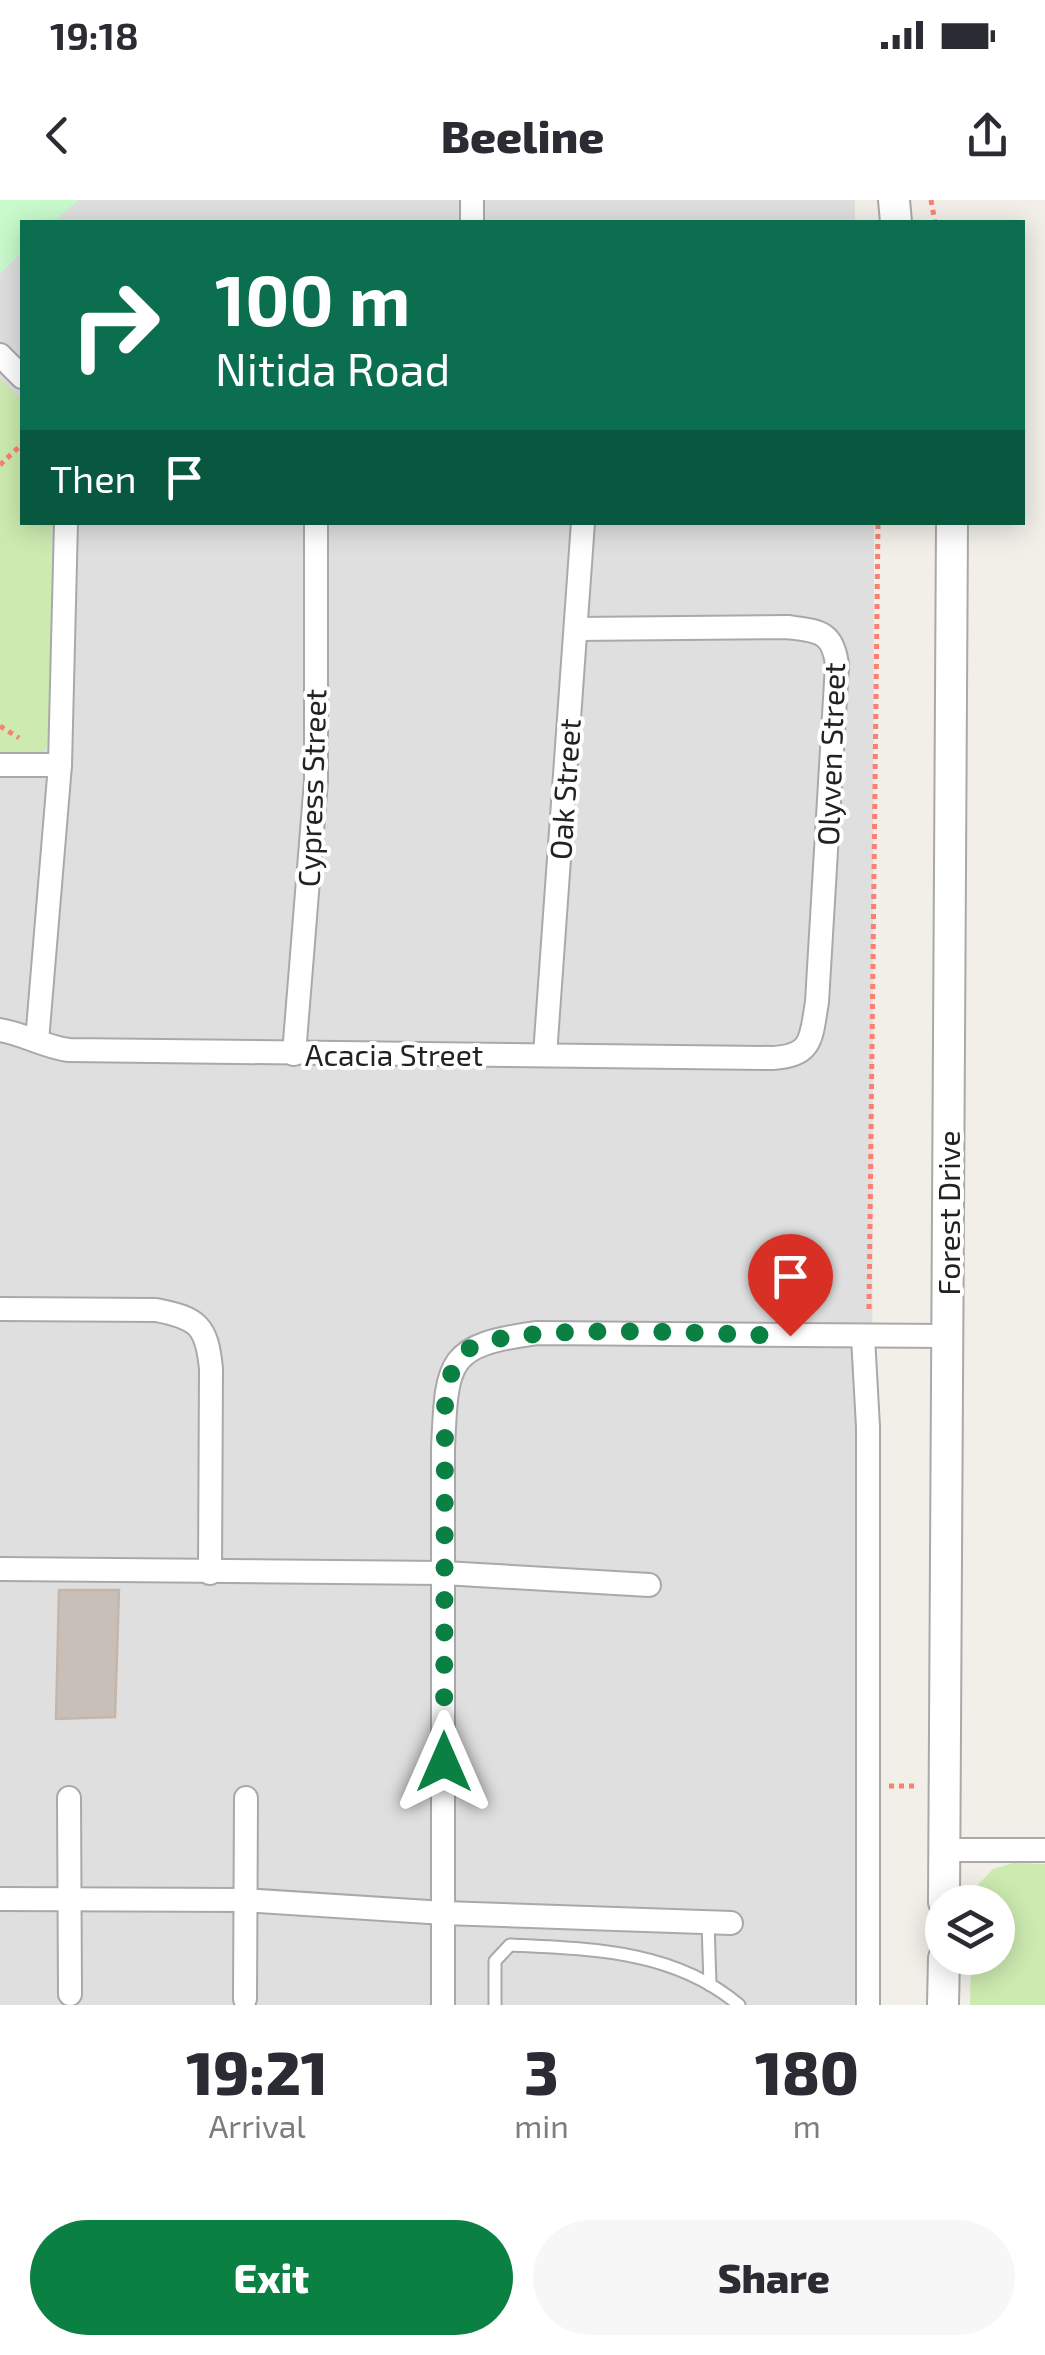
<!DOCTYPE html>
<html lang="en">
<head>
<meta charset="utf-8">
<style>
  body { margin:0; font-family:"Exo 2",sans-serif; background:#f7f7f7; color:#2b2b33; height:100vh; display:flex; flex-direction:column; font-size:38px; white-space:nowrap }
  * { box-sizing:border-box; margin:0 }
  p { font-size:32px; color:#7c7c81 }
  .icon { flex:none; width:55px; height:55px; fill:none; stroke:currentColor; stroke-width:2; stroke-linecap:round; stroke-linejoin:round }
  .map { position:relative; height:1805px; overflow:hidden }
  .sheet { display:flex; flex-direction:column; background:#fff; flex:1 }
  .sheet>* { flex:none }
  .hud { position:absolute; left:20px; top:20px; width:1005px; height:305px; border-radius:0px; box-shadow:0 5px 25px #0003; background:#0b6e4f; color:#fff; overflow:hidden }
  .tools { position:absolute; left:925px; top:1685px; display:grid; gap:20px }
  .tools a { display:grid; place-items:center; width:90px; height:90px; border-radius:50%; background:#fff; box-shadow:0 5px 25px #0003; font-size:50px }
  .pin { position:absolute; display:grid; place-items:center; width:85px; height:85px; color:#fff; margin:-102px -42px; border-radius:50% 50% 50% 0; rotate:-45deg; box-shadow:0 0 10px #0007 }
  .pin .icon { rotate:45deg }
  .me { position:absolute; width:110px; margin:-55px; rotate:0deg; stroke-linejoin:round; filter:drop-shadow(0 0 8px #0008) }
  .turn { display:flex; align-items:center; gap:35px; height:210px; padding:0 30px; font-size:45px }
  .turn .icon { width:130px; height:130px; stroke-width:2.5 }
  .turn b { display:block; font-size:70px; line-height:85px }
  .then { display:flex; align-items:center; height:95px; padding:0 30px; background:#0003; gap:20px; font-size:38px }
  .eta { display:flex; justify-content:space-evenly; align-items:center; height:170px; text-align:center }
  .eta b { font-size:60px; font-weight:800; line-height:70px }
  .primary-button { display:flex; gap:20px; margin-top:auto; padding:20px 30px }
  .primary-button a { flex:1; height:115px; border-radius:60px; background:#0b8043; color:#fff; font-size:40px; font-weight:800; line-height:115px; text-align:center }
  .primary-button a+a { background:#f7f7f7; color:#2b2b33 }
  .status { display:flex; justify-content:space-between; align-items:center; height:70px; padding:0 50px; background:#fff; direction:ltr }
  .status svg { height:28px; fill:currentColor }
  header { display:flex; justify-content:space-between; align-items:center; height:130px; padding:0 30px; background:#fff; font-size:45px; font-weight:800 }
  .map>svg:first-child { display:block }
</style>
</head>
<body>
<div class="status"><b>19:18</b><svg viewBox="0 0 49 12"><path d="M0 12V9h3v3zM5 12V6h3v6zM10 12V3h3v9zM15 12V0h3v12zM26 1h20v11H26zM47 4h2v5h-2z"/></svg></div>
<header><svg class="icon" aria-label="back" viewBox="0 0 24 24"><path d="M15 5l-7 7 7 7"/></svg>Beeline<svg class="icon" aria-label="share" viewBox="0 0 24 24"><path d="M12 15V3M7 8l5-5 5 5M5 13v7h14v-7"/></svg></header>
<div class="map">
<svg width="1045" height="1805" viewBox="0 0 1045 1805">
  <rect width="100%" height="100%" fill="#f2efe9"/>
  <!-- residential -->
  <path fill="#e0dfdf" d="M0 0H855V22H22V322L874 323 871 1805H0Z"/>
  <!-- grass -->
  <g fill="#cdebb0">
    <path d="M0 178 22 201V322L52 323 50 539C43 563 22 559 0 560Z"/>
    <path d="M1013 1663 1045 1664V1805H970L971 1758H998V1702H972L973 1690 993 1669Z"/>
  </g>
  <!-- park -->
  <path fill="#c8facc" d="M0 0H78L54 22H22V52L0 74Z"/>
  <!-- building -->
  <path fill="#c7bfb8" stroke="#c4b6ab" stroke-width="2.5" d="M59 1390H119L115 1517 56 1519Z"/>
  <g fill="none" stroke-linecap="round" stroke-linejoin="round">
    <!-- service casing -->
    <g stroke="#a9a9a9" stroke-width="15">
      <g id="service">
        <path d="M708 1722 710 1785"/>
        <path d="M495 1805V1761L510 1745C592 1749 674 1750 739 1805"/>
      </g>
    </g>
    <!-- minor casing -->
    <g stroke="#a9a9a9" stroke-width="26">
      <g id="minor">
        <path d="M472 22V0"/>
        <path d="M0 155 22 177"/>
        <path d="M0 565H60"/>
        <path d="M0 830C25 834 44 847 69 850L773 858C814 856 811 836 817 802L837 465C833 430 817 431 787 427L576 429"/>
        <path d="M37 841 60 565 66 322"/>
        <path d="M294 854 316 581V322"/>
        <path d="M545 855 583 322"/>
        <path d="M0 1109 156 1110C198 1118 207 1126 211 1169L210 1373"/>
        <path d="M863 1137 868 1227V1805"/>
        <path d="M0 1369 444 1373 649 1385"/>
        <path d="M69 1598 70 1794"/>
        <path d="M945 1650H1045"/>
        <path d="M0 1699 244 1700 444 1713 731 1723"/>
        <path d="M245 1799 246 1598"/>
        <path d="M443 1805V1248C447 1161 446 1145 537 1133L948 1136"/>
      </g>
    </g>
    <!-- tertiary casing -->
    <g stroke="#a9a9a9" stroke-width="34">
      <g id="tertiary">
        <path d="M894 0 896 22"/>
        <path d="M944 1702 952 322"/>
        <path d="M943 1805 944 1758"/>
      </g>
    </g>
    <!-- path -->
    <g stroke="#fa8072" stroke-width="5" stroke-dasharray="5 5" stroke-linecap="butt">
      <path d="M931 0 935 22"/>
      <path d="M0 265 22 244"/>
      <path d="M0 526 19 538"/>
      <path d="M869 1109 878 322"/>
      <path d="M889 1586H916"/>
    </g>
    <!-- service -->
    <use href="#service" stroke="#fff" stroke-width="11"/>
    <!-- minor -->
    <use href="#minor" stroke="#fff" stroke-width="22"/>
    <!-- tertiary -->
    <use href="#tertiary" stroke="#fff" stroke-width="30"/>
  </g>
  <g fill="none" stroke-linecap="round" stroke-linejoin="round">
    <!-- route -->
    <path stroke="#0b8043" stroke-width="18" stroke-dasharray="0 32.4" d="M444 1562 445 1206C448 1187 450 1162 467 1150 507 1120 730 1135 790 1136"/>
  </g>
  <g text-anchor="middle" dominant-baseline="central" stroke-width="8" stroke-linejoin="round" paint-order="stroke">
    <!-- street labels -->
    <g font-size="30" fill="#222" stroke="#fff">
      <text transform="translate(830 554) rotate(-88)">Olyven Street</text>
      <text transform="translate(311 588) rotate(-88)">Cypress Street</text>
      <text transform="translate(564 589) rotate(-86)">Oak Street</text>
      <text x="394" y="854">Acacia Street</text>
      <text transform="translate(948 1013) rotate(-90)">Forest Drive</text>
    </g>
  </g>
</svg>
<div class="tools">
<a><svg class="icon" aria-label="layers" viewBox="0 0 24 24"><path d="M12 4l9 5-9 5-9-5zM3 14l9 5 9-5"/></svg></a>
</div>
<div class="pin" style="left:790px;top:1136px;background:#d93025"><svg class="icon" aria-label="arrive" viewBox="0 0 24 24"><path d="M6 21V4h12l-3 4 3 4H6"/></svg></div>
<svg class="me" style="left:444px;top:1562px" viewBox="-20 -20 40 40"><path d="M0-17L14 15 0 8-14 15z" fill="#0b8043" stroke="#fff" stroke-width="4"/></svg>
<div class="hud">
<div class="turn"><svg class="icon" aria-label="right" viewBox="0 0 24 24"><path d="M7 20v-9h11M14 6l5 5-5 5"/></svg><div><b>100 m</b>Nitida Road</div></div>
<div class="then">Then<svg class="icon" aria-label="arrive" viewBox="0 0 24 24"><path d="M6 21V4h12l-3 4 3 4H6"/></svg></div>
</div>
</div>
<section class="sheet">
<div class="eta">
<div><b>19:21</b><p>Arrival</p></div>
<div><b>3</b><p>min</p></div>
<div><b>180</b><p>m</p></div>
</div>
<div class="primary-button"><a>Exit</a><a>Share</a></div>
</section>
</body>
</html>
